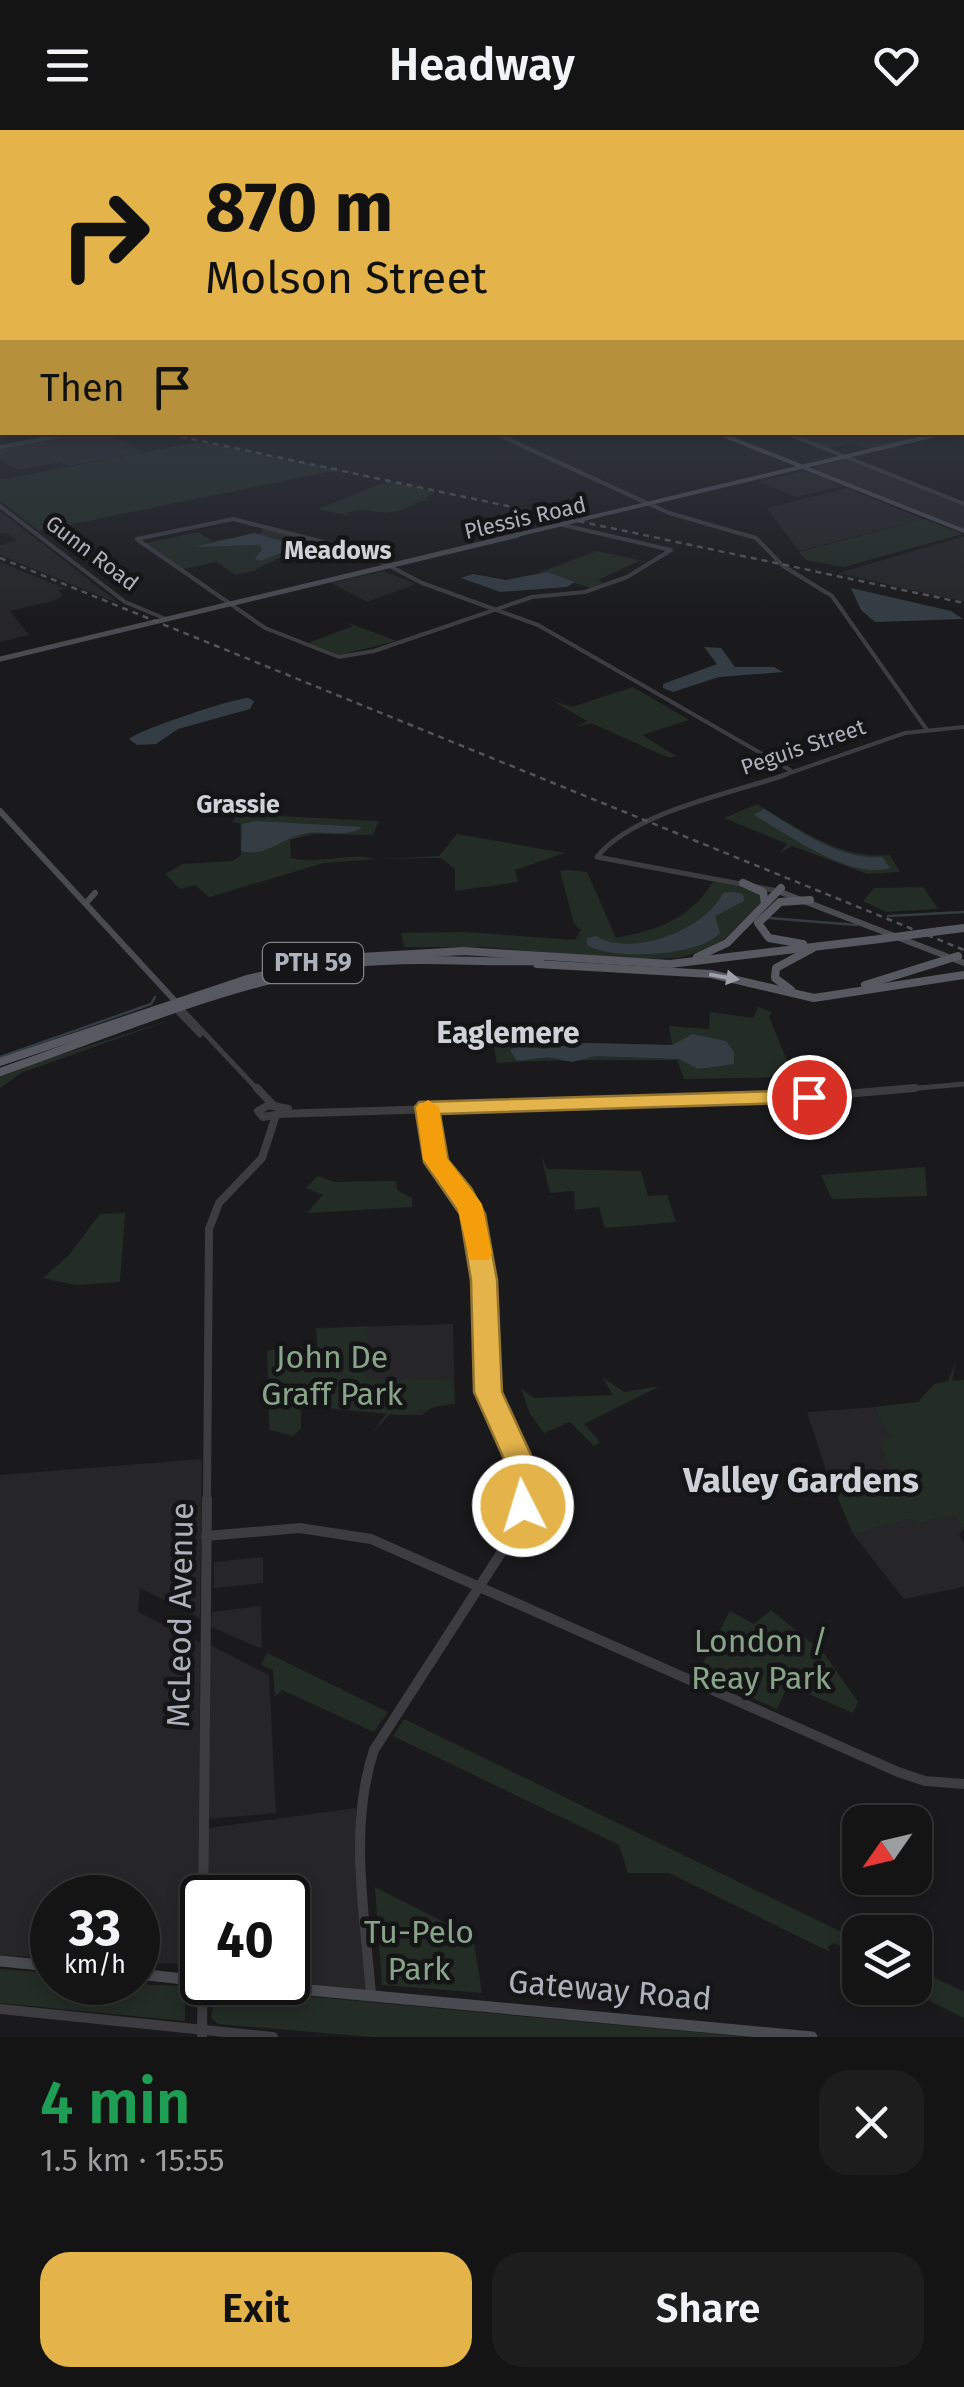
<!DOCTYPE html>
<html lang="en">
<head>
<meta charset="utf-8">
<style>
  body { margin:0; font-family:"Fira Sans",sans-serif; background:#1d1d1e; color:#f1f3f6; height:100vh; display:flex; flex-direction:column; font-size:38px; white-space:nowrap }
  * { box-sizing:border-box; margin:0 }
  p { font-size:32px; color:#9d9ea0 }
  .icon { flex:none; width:55px; height:55px; fill:none; stroke:currentColor; stroke-width:2; stroke-linecap:round; stroke-linejoin:round }
  .map { position:relative; height:1907px; overflow:hidden }
  .drawer { display:flex; flex-direction:column; background:#141415; flex:1 }
  .drawer>* { flex:none }
  .hud { position:absolute; left:0px; top:0px; width:965px; height:305px; box-shadow:0 5px 15px #0003,0 0 0 2px #333334; background:#e4b44a; color:#111; overflow:hidden }
  .needle { width:65px; rotate:236deg }
  .controls { position:absolute; left:842px; top:1675px; display:grid; gap:20px }
  .controls a { display:grid; place-items:center; width:90px; height:90px; border-radius:20px; background:#141415; box-shadow:0 5px 15px #0003,0 0 0 2px #333334; font-size:50px }
  .speed { position:absolute; left:30px; top:1745px; display:flex; gap:20px; font-size:50px; font-weight:700; text-align:center }
  .speed>* { display:grid; place-content:center; width:130px; height:130px; border-radius:50%; background:#141415; box-shadow:0 5px 15px #0003,0 0 0 2px #333334; line-height:1 }
  .speed small { font-size:25px; font-weight:400 }
  .speed .limit { border:5px solid #111; border-radius:15px; background:#fff; color:#111 }
  .pin { position:absolute; display:grid; place-items:center; width:85px; height:85px; color:#fff; margin:-42px; border:5px solid #fff; border-radius:50%; box-shadow:0 2px 10px #0007 }
  .me { position:absolute; width:110px; margin:-55px; rotate:355deg; stroke-linejoin:round; filter:drop-shadow(0 0 8px #0008) }
  .turn { display:flex; align-items:center; gap:35px; height:210px; padding:0 40px; font-size:45px }
  .turn .icon { width:130px; height:130px; stroke-width:2.5 }
  .turn b { display:block; font-size:70px; line-height:85px }
  .then { display:flex; align-items:center; height:95px; padding:0 40px; background:#0003; gap:20px; font-size:38px }
  .round { display:grid; place-items:center; flex:none; width:105px; height:105px; border-radius:30px; background:#1d1d1e }
  .headline { display:flex; align-items:center; justify-content:space-between; height:170px; padding:0 40px }
  h1 { font-size:60px; font-weight:600; line-height:75px; color:#1e9e55 }
  .button { display:flex; gap:20px; margin-top:auto; padding:20px 40px }
  .button a { flex:1; height:115px; border-radius:30px; background:#e4b44a; color:#111; font-size:40px; font-weight:600; line-height:115px; text-align:center }
  .button a+a { background:#1d1d1e; color:#f1f3f6 }
  header { display:flex; justify-content:space-between; align-items:center; height:130px; padding:0 40px; background:#141415; font-size:45px; font-weight:600 }
  .map>svg:first-child { display:block }
</style>
</head>
<body>
<header><svg class="icon" aria-label="menu" viewBox="0 0 24 24"><path d="M4 6h16M4 12h16M4 18h16"/></svg>Headway<svg class="icon" aria-label="heart" viewBox="0 0 24 24"><path d="M12 20l-8-8c-3-5 5-10 8-4 3-6 11-1 8 4z"/></svg></header>
<div class="map">
<svg width="964" height="1907" viewBox="0 0 964 1907">
  <rect width="100%" height="100%" fill="#1a1a1c"/>
  <!-- built -->
  <g fill="#262629">
    <path d="M86 302 108 303 145 322 69 336 61 332 17 340 0 328V318Z"/>
    <path d="M787 303H941L872 320 852 313 828 318Z"/>
    <path d="M845 329 964 376V399L812 338Z"/>
    <path d="M804 341 844 356 796 367 758 351Z"/>
    <path d="M847 358 923 389 799 421 767 378Z"/>
    <path d="M0 381 120 474 0 425V415L17 411 7 403 0 404Z"/>
    <path d="M964 406V472L839 443Z"/>
    <path d="M0 432 66 459 58 460 63 466 53 471 10 481 29 505 0 512Z"/>
    <path d="M384 441 416 454 367 472 331 453Z"/>
    <path d="M453 1194 455 1274 433 1277 422 1285H398L301 1276V1299L293 1306 269 1300 267 1220 317 1216 316 1198Z"/>
    <path d="M875 1277 889 1308 890 1339 837 1344 826 1340 807 1282Z"/>
    <path d="M202 1329 200 1488 140 1458 138 1482 200 1513 199 1835 138 1832V1768H52V1828L0 1825V1345Z"/>
    <path d="M955 1385 964 1398 959 1405 964 1413V1457L904 1469 853 1404 910 1389 917 1393Z"/>
    <path d="M263 1427V1453L214 1458V1432Z"/>
    <path d="M261 1476 262 1519 211 1497 212 1482Z"/>
    <path d="M208 1514 269 1545 276 1683 208 1689Z"/>
    <path d="M356 1678 366 1861 288 1852V1768H207L208 1698Z"/>
  </g>
  <!-- green -->
  <g fill="#242c26">
    <path d="M199 312 338 340 39 401 0 371V350Z"/>
    <path d="M388 351 436 362 425 368 433 371C417 367 409 380 394 382 375 385 368 376 346 383L351 386 318 379Z"/>
    <path d="M924 389 963 404 844 437 806 430 799 422Z"/>
    <path d="M264 398 315 410 253 441 235 445 216 432 183 439 146 413 198 402 212 411 260 404Z"/>
    <path d="M597 421 651 433 639 431 598 450 604 453 590 458 540 442Z"/>
    <path d="M345 492H346L397 511 340 525 308 513 353 496Z"/>
    <path d="M633 557 689 590 642 605 676 626 669 628 591 593 576 597 587 591 553 571 572 577Z"/>
    <path d="M757 674C800 699 838 729 890 725L900 742 867 744 792 716 780 723 787 714 724 688Z"/>
    <path d="M238 684 379 691 373 705 313 704 290 710 291 728C318 735 351 722 375 729L324 733 209 767 195 755 180 759 165 744 183 734 233 731 241 725 240 693 232 692Z"/>
    <path d="M457 704 565 723 515 740 518 752 455 761V739L441 728 380 729 439 726Z"/>
    <path d="M568 740 587 742 616 808C658 800 691 789 714 750L756 761 762 771 717 816 679 828 629 829 485 817H404L401 803 466 802 575 810 581 800 574 794 560 741Z"/>
    <path d="M923 757 938 779 887 782 863 771 874 758Z"/>
    <path d="M758 877 772 882 769 887 794 947 684 949 677 930C616 931 558 929 497 933L493 912 514 910 542 918 590 913 672 915 669 896 709 899 710 882 753 888Z"/>
    <path d="M176 888 21 943 0 958V944Z"/>
    <path d="M541 1025 547 1039 641 1041 648 1066 667 1065 676 1092 605 1098 599 1077 575 1080 574 1061 550 1063Z"/>
    <path d="M925 1037 927 1066 832 1069 821 1045Z"/>
    <path d="M318 1046 334 1052 396 1051 397 1060 412 1068V1077L307 1083 323 1065 306 1058Z"/>
    <path d="M125 1083 120 1152 76 1155 43 1148 69 1125 100 1084Z"/>
    <path d="M368 1196 366 1248 452 1250 455 1273C431 1276 415 1286 390 1284L372 1303 387 1283 301 1276 300 1299 293 1306 270 1299 268 1221 318 1217V1199Z"/>
    <path d="M956 1231 952 1251 964 1250V1398L955 1385 917 1393 910 1389 853 1404 826 1340 837 1344 890 1339 880 1312 889 1307 875 1277 918 1272 934 1254 948 1251Z"/>
    <path d="M602 1247 624 1262 660 1256 584 1294 600 1312 594 1316 570 1292 544 1303 530 1284 521 1258 534 1268 613 1265Z"/>
    <path d="M771 1480 823 1522 858 1572 853 1583 788 1555 777 1579 697 1544 730 1481 754 1494Z"/>
    <path d="M267 1523 388 1582 374 1602 282 1560 275 1567 273 1540 261 1535Z"/>
    <path d="M404 1589 860 1811V1825L834 1813 828 1817 830 1822 669 1743H628L619 1715 393 1606Z"/>
    <path d="M375 1757 473 1807 482 1863 382 1855Z"/>
    <path d="M915 1838 964 1862V1888L926 1869 922 1856 915 1852Z"/>
    <path d="M0 1839 52 1843V1852L185 1856V1891L0 1873Z"/>
    <path d="M216 1858 748 1907H372L218 1894 211 1888Z"/>
  </g>
  <!-- water -->
  <g fill="#343d44">
    <path d="M254 403 298 416 261 431 255 429 262 419 259 415 195 417Z"/>
    <path d="M547 442 575 452 567 457 500 462 461 448 473 444 506 450Z"/>
    <path d="M851 458 951 481 963 489 875 492 861 480Z"/>
    <path d="M704 517 721 518 735 537H774L783 542 719 547 673 562 663 558V554L717 534Z"/>
    <path d="M248 568 254 571 250 579 178 599 156 614 137 615 129 609C136 601 234 568 248 568Z"/>
    <path d="M764 679C801 701 838 730 882 727L890 738C849 750 788 704 754 685Z"/>
    <path d="M256 691 362 697C349 708 326 701 309 703 283 706 268 728 241 721L242 694Z"/>
    <path d="M734 762 743 764 744 771 715 786 720 803C701 826 612 831 587 815V808L596 806C632 828 705 800 723 763Z"/>
    <path d="M692 904 726 911 734 922V934L698 939 679 929 596 926 572 932 547 927 517 931 510 920 520 915 543 919 584 913 673 915Z"/>
  </g>
  <g fill="none" stroke-linecap="round" stroke-linejoin="round">
    <!-- stream -->
    <g stroke="#343d44" stroke-width="2.5">
      <path d="M888 786 964 782"/>
      <path d="M769 788 857 795"/>
      <path d="M0 927 151 874 155 867"/>
    </g>
    <!-- tertiary-far3 -->
    <g stroke="#3c3c41" stroke-width="4">
      <path d="M492 302 669 383 756 408 783 436 832 466 927 600"/>
      <path d="M783 302 964 374"/>
      <path d="M0 317 81 302"/>
      <path d="M0 376 125 472 166 489"/>
      <path d="M137 409 233 389 363 422 422 453 538 495 790 640"/>
      <path d="M138 410 265 498 339 527 374 521 532 467 585 462 627 447 671 420 563 395"/>
      <path d="M778 647 905 603 964 597"/>
    </g>
    <!-- tertiary-far2 -->
    <g stroke="#3c3c41" stroke-width="5">
      <path d="M778 761 597 727C631 683 732 663 785 645"/>
      <path d="M178 875 259 961"/>
      <path d="M174 878 200 905"/>
      <path d="M885 961 964 954"/>
    </g>
    <!-- tertiary-far1 -->
    <g stroke="#3c3c41" stroke-width="8">
      <path d="M257 958 273 975"/>
      <path d="M427 977 436 1032 471 1079 484 1150 488 1262 523 1338V1371"/>
      <path d="M277 984 799 968 915 958"/>
      <path d="M275 985 263 987 258 981 269 975 288 979"/>
      <path d="M207 1371 209 1099 219 1073 262 1028 276 985"/>
    </g>
    <!-- tertiary -->
    <g stroke="#3c3c41" stroke-width="10">
      <path d="M206 1406 300 1398 371 1409 898 1642 925 1651 964 1654"/>
      <path d="M371 1865C365 1784 348 1698 374 1620L512 1406 523 1369"/>
      <path d="M0 1879 273 1907"/>
      <path d="M202 1907 207 1369"/>
    </g>
    <!-- secondary-far3 -->
    <g stroke="#4a4b51" stroke-width="4">
      <path d="M715 302 964 401"/>
      <path d="M508 407 948 302"/>
    </g>
    <!-- secondary-far2 -->
    <path stroke="#4a4b51" stroke-width="5" d="M0 529 518 405"/>
    <!-- secondary-far1 -->
    <g stroke="#4a4b51" stroke-width="6">
      <path d="M0 681 177 873"/>
      <path d="M778 761 964 833"/>
      <path d="M86 773 95 763"/>
    </g>
    <!-- secondary -->
    <g stroke="#4a4b51" stroke-width="11">
      <path d="M0 1831 52 1836"/>
      <path d="M138 1844 202 1851"/>
      <path d="M223 1852 812 1907"/>
    </g>
    <!-- primary -->
    <g stroke="#585960" stroke-width="8">
      <path d="M743 753 763 762 765 773"/>
      <path d="M940 801 964 798"/>
      <path d="M803 814 769 808 758 793 780 772 810 770"/>
      <path d="M697 827 727 813 781 758"/>
      <path d="M537 834 711 844 814 868 964 845"/>
      <path d="M865 855 958 826"/>
      <path d="M791 860 775 848 776 838 813 818"/>
      <path d="M0 932 247 849 343 828 464 821 670 834 880 809"/>
      <path d="M0 942C110 904 219 856 334 836 402 825 472 833 540 831"/>
    </g>
    <!-- rail -->
    <g stroke="#53545a" stroke-width="2.5" stroke-dasharray="6 5" stroke-linecap="butt">
      <path d="M159 302 964 473"/>
      <path d="M0 428 964 820"/>
    </g>
    <!-- primary-bridge -->
    <path stroke="#585960" stroke-width="8" d="M880 809 940 801"/>
  </g>
  <!-- one-way arrows -->
  <defs><path id="oneway-solid" d="M-6-.8H1V-3.2L6.5 0L1 3.2V.8H-6Z" transform="scale(2.5)"/></defs>
  <use fill="#9d9fa9" href="#oneway-solid" transform="translate(724 847) rotate(10)"/>
  <!-- sky -->
  <linearGradient id="sky" x2="0" y2="1"><stop stop-color="#0e0e0f"/><stop offset="0.46" stop-color="#383e4b"/><stop offset="1" stop-color="#383e4b" stop-opacity="0"/></linearGradient>
  <rect width="964" height="490" fill="url(#sky)"/>
  <!-- route -->
  <path fill="#e4b44a" stroke="#947530" stroke-width="2.5" d="M809 960 820 967 817 972 440 984 448 1030 471 1058 485 1084 497 1150 502 1262 537 1338 538 1376 533 1384H512L508 1376V1338L474 1262 471 1150 460 1084 424 1032 415 977 419 972Z"/>
  <!-- slow -->
  <path fill="#f59e0b" d="M428 970 439 977 447 1028 482 1074 492 1123 489 1130H470L457 1076 423 1029 416 977Z"/>
  <g text-anchor="middle" dominant-baseline="central" stroke-width="9" stroke-linejoin="round" paint-order="stroke">
    <!-- far-street labels -->
    <g font-size="22" fill="#aeb1bb" stroke="#151517">
      <text transform="translate(525 388) rotate(-13)">Plessis Road</text>
      <text transform="translate(92 423) rotate(37)">Gunn Road</text>
      <text transform="translate(803 617) rotate(-19)">Peguis Street</text>
    </g>
    <!-- far-neighbourhood labels -->
    <g font-size="25" font-weight="bold" fill="#ced1d7" stroke="#151517">
      <text x="338" y="421">Meadows</text>
      <text x="238" y="675">Grassie</text>
    </g>
    <!-- shield labels -->
    <rect fill="#151517" stroke="#80828a" stroke-width="2.5" x="263" y="813" width="100" height="40" rx="8"/>
    <g font-size="25" font-weight="bold" fill="#aeb1bb">
      <text x="313" y="833">PTH 59</text>
    </g>
    <!-- neighbourhood labels -->
    <g font-size="30" font-weight="bold" fill="#ced1d7" stroke="#151517">
      <text x="508" y="903">Eaglemere</text>
    </g>
    <!-- near-park labels -->
    <g font-size="32" fill="#87a489" stroke="#151517">
      <text x="332" y="1227">John De<tspan x="332" dy="37">Graff Park</tspan></text>
      <text x="761" y="1511">London /<tspan x="761" dy="37">Reay Park</tspan></text>
      <text x="419" y="1802">Tu-Pelo<tspan x="419" dy="37">Park</tspan></text>
    </g>
    <!-- near-street labels -->
    <g font-size="32" fill="#aeb1bb" stroke="#151517">
      <text transform="translate(180 1485) rotate(-89)">McLeod Avenue</text>
      <text transform="translate(610 1860) rotate(5)">Gateway Road</text>
    </g>
    <!-- near-neighbourhood labels -->
    <g font-size="35" font-weight="bold" fill="#ced1d7" stroke="#151517">
      <text x="801" y="1350">Valley Gardens</text>
    </g>
  </g>
</svg>
<div class="controls">
<a><svg class="needle" viewBox="-14 -14 28 28"><path d="M0-13l5 13h-10z" fill="#e53935"/><path d="M0 13l5-13h-10z" fill="#9d9ea0"/></svg></a>
<a><svg class="icon" aria-label="layers" viewBox="0 0 24 24"><path d="M12 4l9 5-9 5-9-5zM3 14l9 5 9-5"/></svg></a>
</div>
<div class="speed"><div>33<small>km/h</small></div><div class="limit">40</div></div>
<div class="pin" style="left:809px;top:967px;background:#d93025"><svg class="icon" aria-label="arrive" viewBox="0 0 24 24"><path d="M6 21V4h12l-3 4 3 4H6"/></svg></div>
<svg class="me" style="left:523px;top:1376px" viewBox="-20 -20 40 40"><circle r="17" fill="#e4b44a" stroke="#fff" stroke-width="3"/><path d="M0-11L8 9 0 5-8 9z" fill="#fff"/></svg>
<div class="hud">
<div class="turn"><svg class="icon" aria-label="right" viewBox="0 0 24 24"><path d="M7 20v-9h11M14 6l5 5-5 5"/></svg><div><b>870 m</b>Molson Street</div></div>
<div class="then">Then<svg class="icon" aria-label="arrive" viewBox="0 0 24 24"><path d="M6 21V4h12l-3 4 3 4H6"/></svg></div>
</div>
</div>
<section class="drawer">
<div class="headline"><div><h1>4 min</h1><p>1.5 km · 15:55</p></div><a class="round"><svg class="icon" aria-label="close" viewBox="0 0 24 24"><path d="M6 6l12 12M18 6L6 18"/></svg></a></div>
<div class="button"><a>Exit</a><a>Share</a></div>
</section>
</body>
</html>
